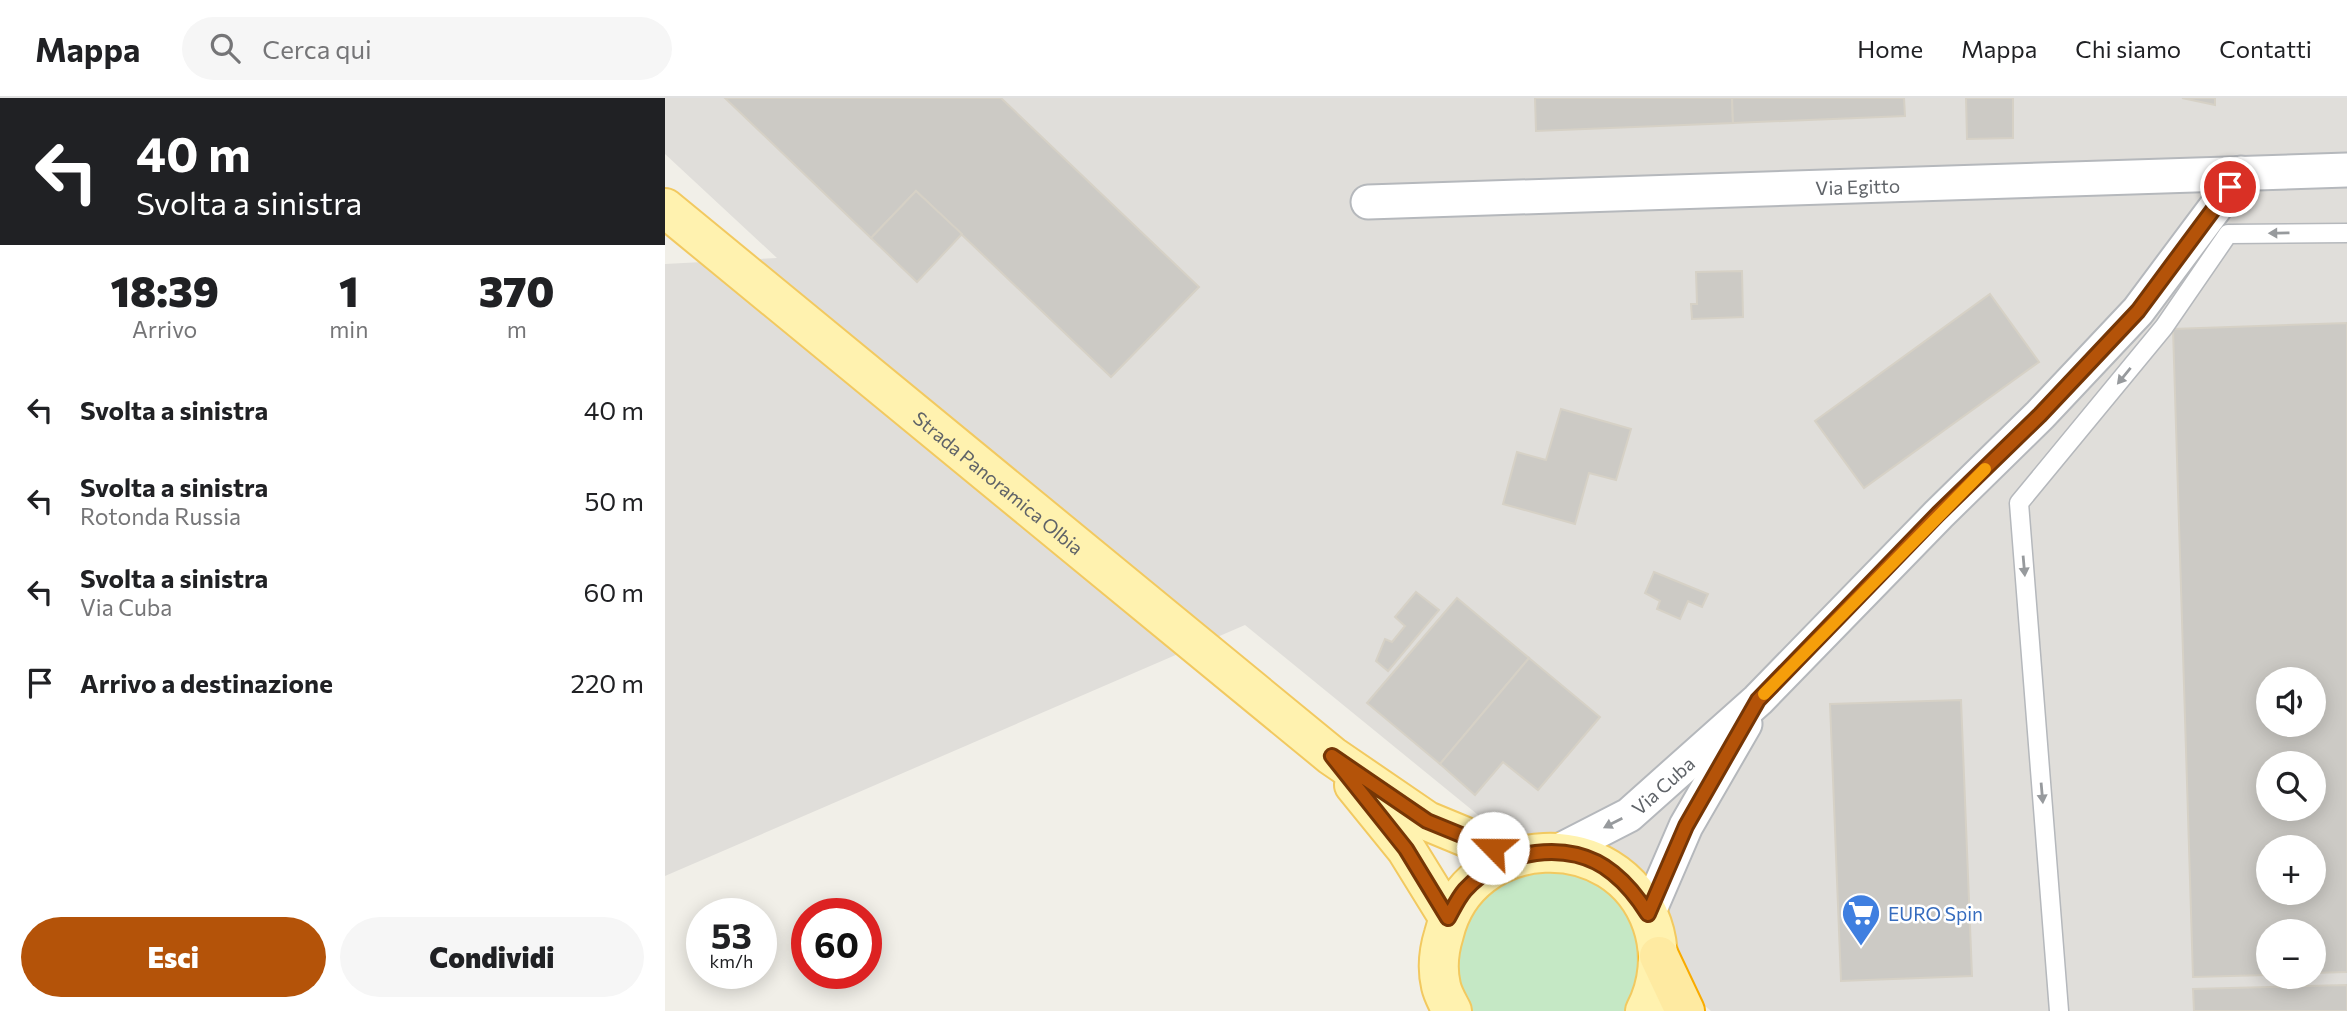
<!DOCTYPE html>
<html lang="it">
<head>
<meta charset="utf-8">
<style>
  body { margin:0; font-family:Commissioner,sans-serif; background:#f6f6f6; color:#202124; height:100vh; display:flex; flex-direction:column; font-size:26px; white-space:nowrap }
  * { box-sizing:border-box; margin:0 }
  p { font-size:23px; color:#757577 }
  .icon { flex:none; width:38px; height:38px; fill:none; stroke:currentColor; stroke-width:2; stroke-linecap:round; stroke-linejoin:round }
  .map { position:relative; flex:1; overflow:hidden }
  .panel { display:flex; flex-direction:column; background:#fff; width:665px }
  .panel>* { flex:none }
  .top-card { background:#202124; color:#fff; overflow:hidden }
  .tools { position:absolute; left:1591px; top:569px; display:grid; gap:14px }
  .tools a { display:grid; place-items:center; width:70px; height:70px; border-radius:50%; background:#fff; box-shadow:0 4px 18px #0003; font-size:35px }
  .speed { position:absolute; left:21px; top:800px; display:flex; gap:14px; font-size:35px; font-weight:700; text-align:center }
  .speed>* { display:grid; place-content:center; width:91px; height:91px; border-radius:50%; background:#fff; box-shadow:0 4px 18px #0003; line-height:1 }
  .speed small { font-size:18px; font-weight:400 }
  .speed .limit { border:10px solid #d22; background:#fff; color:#111 }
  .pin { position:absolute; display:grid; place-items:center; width:60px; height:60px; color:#fff; margin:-30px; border:4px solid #fff; border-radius:50%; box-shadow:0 2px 7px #0007 }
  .me { position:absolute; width:77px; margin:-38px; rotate:293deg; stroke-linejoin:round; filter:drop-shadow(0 0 5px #0008) }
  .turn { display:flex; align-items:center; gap:24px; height:147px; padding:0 21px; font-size:32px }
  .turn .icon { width:91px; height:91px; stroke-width:2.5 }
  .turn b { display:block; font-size:49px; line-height:60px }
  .eta { display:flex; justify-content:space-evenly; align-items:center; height:119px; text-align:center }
  .eta b { font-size:42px; font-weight:800; line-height:49px }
  .action { display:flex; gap:14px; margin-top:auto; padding:14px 21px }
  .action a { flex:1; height:80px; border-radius:42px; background:#b45309; color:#fff; font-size:28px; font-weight:800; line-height:80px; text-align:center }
  .action a+a { background:#f6f6f6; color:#202124 }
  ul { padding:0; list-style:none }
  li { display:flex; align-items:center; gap:21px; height:91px; padding:0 21px }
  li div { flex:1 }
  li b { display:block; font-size:26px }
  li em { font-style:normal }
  header { display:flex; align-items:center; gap:42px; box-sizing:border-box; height:98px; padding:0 35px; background:#fff; border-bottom:2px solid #e0e0e0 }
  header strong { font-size:33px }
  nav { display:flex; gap:38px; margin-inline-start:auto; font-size:24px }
  .search { width:490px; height:63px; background:#f6f6f6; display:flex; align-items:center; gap:18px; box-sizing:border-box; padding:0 24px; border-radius:38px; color:#757577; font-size:26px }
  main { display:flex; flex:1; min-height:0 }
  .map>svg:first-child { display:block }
</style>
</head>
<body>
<header>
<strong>Mappa</strong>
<div class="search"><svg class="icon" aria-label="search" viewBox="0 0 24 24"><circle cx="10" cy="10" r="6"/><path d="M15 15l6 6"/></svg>Cerca qui</div>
<nav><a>Home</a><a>Mappa</a><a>Chi siamo</a><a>Contatti</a></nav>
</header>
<main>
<section class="panel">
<div class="top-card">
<div class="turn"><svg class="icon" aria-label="left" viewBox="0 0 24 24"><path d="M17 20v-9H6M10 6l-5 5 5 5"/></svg><div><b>40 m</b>Svolta a sinistra</div></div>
</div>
<div class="eta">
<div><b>18:39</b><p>Arrivo</p></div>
<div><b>1</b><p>min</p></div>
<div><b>370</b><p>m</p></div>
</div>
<ul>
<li><svg class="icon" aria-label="left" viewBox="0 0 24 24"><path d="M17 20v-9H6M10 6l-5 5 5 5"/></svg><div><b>Svolta a sinistra</b></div><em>40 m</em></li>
<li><svg class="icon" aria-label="left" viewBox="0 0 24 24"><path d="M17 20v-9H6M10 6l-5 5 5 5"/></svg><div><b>Svolta a sinistra</b><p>Rotonda Russia</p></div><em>50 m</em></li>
<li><svg class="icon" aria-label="left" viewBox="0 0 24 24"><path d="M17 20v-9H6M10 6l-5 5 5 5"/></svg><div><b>Svolta a sinistra</b><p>Via Cuba</p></div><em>60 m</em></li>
<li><svg class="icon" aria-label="arrive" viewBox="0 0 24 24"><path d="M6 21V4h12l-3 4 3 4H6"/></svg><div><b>Arrivo a destinazione</b></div><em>220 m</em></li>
</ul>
<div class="action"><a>Esci</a><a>Condividi</a></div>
</section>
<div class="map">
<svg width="1682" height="913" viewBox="0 0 1682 913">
  <rect width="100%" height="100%" fill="#f1efe8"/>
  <!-- industrial -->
  <path fill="#e0deda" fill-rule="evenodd" d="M0 0H1682V913H1046L834 734 580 527 0 778V166L112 160 0 56ZM1603 581H1648V626H1603ZM1603 665H1648V710H1603ZM1603 749H1648V794H1603ZM1603 833H1648V878H1603Z"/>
  <!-- green -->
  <path fill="#c5e8c5" d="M864 768 935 782 969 818 980 866 966 913H799L789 889 791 832 805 806Z"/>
  <!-- building -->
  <g fill="#cccac5" stroke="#d6d1c6" stroke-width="2" fill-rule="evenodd">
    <path d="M60 0H336L534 189 446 279 251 93 206 140Z"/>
    <path d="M870 0H1067L1068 25 871 33Z"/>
    <path d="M1067 0H1239L1240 18 1068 25Z"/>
    <path d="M1301 0H1348V40L1302 41Z"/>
    <path d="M1517 0H1550V7Z"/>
    <path d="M251 93 297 136 252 184 206 140Z"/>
    <path d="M1077 173 1078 219 1027 221 1026 206H1032L1031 174Z"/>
    <path d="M1325 196 1374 264 1199 390 1150 323Z"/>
    <path d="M1682 225V874L1648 875V833H1603V877L1528 879 1508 231ZM1603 581H1648V626H1603ZM1603 665H1648V710H1603ZM1603 749H1648V794H1603Z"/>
    <path d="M896 311 966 331 951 382 924 375 910 426 838 406 852 354 881 362Z"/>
    <path d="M989 474 1043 496 1037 509 1023 503 1015 521 992 511 995 503 980 495Z"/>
    <path d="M751 494 774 512 723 573 711 563 720 541 727 544 740 528 730 519Z"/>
    <path d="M792 500 864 560 775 666 702 605Z"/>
    <path d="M864 560 935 619 873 692 838 664 810 697 775 666Z"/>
    <path d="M1296 602 1307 878 1176 883 1165 606Z"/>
    <path d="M1682 887V913H1529L1528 891Z"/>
  </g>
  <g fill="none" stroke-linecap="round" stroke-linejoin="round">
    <!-- service casing -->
    <g stroke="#b5b8bc" stroke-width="21">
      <path id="service" d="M1394 913 1354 405 1499 229 1563 136 1682 135"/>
    </g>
    <!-- minor casing -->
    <g stroke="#b5b8bc" stroke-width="37">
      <g id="minor">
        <path id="s1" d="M703 104 1682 72"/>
        <path id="s2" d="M892 754 964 717 1093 602 1274 416 1375 317 1473 213 1576 75"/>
        <path d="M983 816 1021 728 1080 626"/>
      </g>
    </g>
    <!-- primary casing -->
    <g stroke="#f2c960" stroke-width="42">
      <g id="primary">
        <path id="s3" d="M0 110 667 658 762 723 849 759"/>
        <path d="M689 687 741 751 783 819"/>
        <path d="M787 913C783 905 778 897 776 888 772 871 774 852 779 836 804 733 952 726 987 826 997 855 994 886 980 913"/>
      </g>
    </g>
    <!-- trunk casing -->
    <g stroke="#f9ab00" stroke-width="42">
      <path id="trunk" d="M994 858 1020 913"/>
    </g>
    <!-- service -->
    <use href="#service" stroke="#fff" stroke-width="18"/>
    <!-- minor -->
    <use href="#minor" stroke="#fff" stroke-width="33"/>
    <!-- primary -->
    <use href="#primary" stroke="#fff2af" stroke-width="38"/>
    <!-- trunk -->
    <use href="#trunk" stroke="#feeaa1" stroke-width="38"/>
  </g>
  <!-- one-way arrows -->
  <defs><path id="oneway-solid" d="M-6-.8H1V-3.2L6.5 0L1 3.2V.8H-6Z" transform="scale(1.75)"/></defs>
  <g fill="#979a9d">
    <use href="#oneway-solid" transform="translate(1614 135) rotate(179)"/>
    <use href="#oneway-solid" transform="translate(1459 278) rotate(129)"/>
    <use href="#oneway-solid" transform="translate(1359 468) rotate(85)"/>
    <use href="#oneway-solid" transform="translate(1377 695) rotate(85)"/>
    <use href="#oneway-solid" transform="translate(948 725) rotate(153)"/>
  </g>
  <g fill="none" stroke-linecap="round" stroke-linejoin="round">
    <!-- route casing -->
    <g stroke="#753606" stroke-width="18">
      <path id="route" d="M828 750 762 723 667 658 741 751 783 820C788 811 793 800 800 792 836 752 904 739 948 775 963 787 973 800 983 816L1021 728 1093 602 1273 416 1375 317 1473 213 1565 89"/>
    </g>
    <!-- route -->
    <use href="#route" stroke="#b45309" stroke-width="12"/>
    <!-- slow -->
    <path stroke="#f59e0b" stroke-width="12" d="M1099 596 1320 371"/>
  </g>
  <!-- icons -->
  <defs>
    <g id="supermarket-pin" transform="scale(2.0125)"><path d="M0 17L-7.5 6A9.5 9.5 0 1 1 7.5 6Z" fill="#3f7fe0" stroke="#fff"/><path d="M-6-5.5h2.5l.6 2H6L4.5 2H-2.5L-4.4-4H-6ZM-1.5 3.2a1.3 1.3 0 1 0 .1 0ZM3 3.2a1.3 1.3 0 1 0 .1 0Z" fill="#fff"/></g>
  </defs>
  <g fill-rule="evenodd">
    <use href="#supermarket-pin" x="1196" y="815"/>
  </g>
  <g text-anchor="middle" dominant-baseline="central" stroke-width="5" stroke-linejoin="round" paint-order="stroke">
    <!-- street labels -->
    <g font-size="19" fill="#5f6368" stroke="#fff">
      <text stroke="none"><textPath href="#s1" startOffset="490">Via Egitto</textPath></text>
      <text stroke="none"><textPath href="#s3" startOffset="432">Strada Panoramica Olbia</textPath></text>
      <text stroke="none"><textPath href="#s2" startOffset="126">Via Cuba</textPath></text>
    </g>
    <!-- shop labels -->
    <g font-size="19" fill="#366cbe" stroke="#fff" text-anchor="start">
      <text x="1223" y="815">EURO Spin</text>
    </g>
  </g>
</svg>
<div class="tools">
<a><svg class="icon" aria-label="sound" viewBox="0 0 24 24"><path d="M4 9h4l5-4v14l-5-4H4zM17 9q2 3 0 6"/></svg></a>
<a><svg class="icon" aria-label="search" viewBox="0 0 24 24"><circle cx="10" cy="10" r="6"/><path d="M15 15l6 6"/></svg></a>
<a>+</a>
<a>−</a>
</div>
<div class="speed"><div>53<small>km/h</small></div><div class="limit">60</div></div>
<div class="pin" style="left:1565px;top:89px;background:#d93025"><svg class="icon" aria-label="arrive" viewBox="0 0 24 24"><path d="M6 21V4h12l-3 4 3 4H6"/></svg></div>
<svg class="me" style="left:828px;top:750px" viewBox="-20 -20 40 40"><circle r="19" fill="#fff"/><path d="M0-13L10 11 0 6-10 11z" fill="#b45309"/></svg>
</div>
</main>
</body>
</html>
